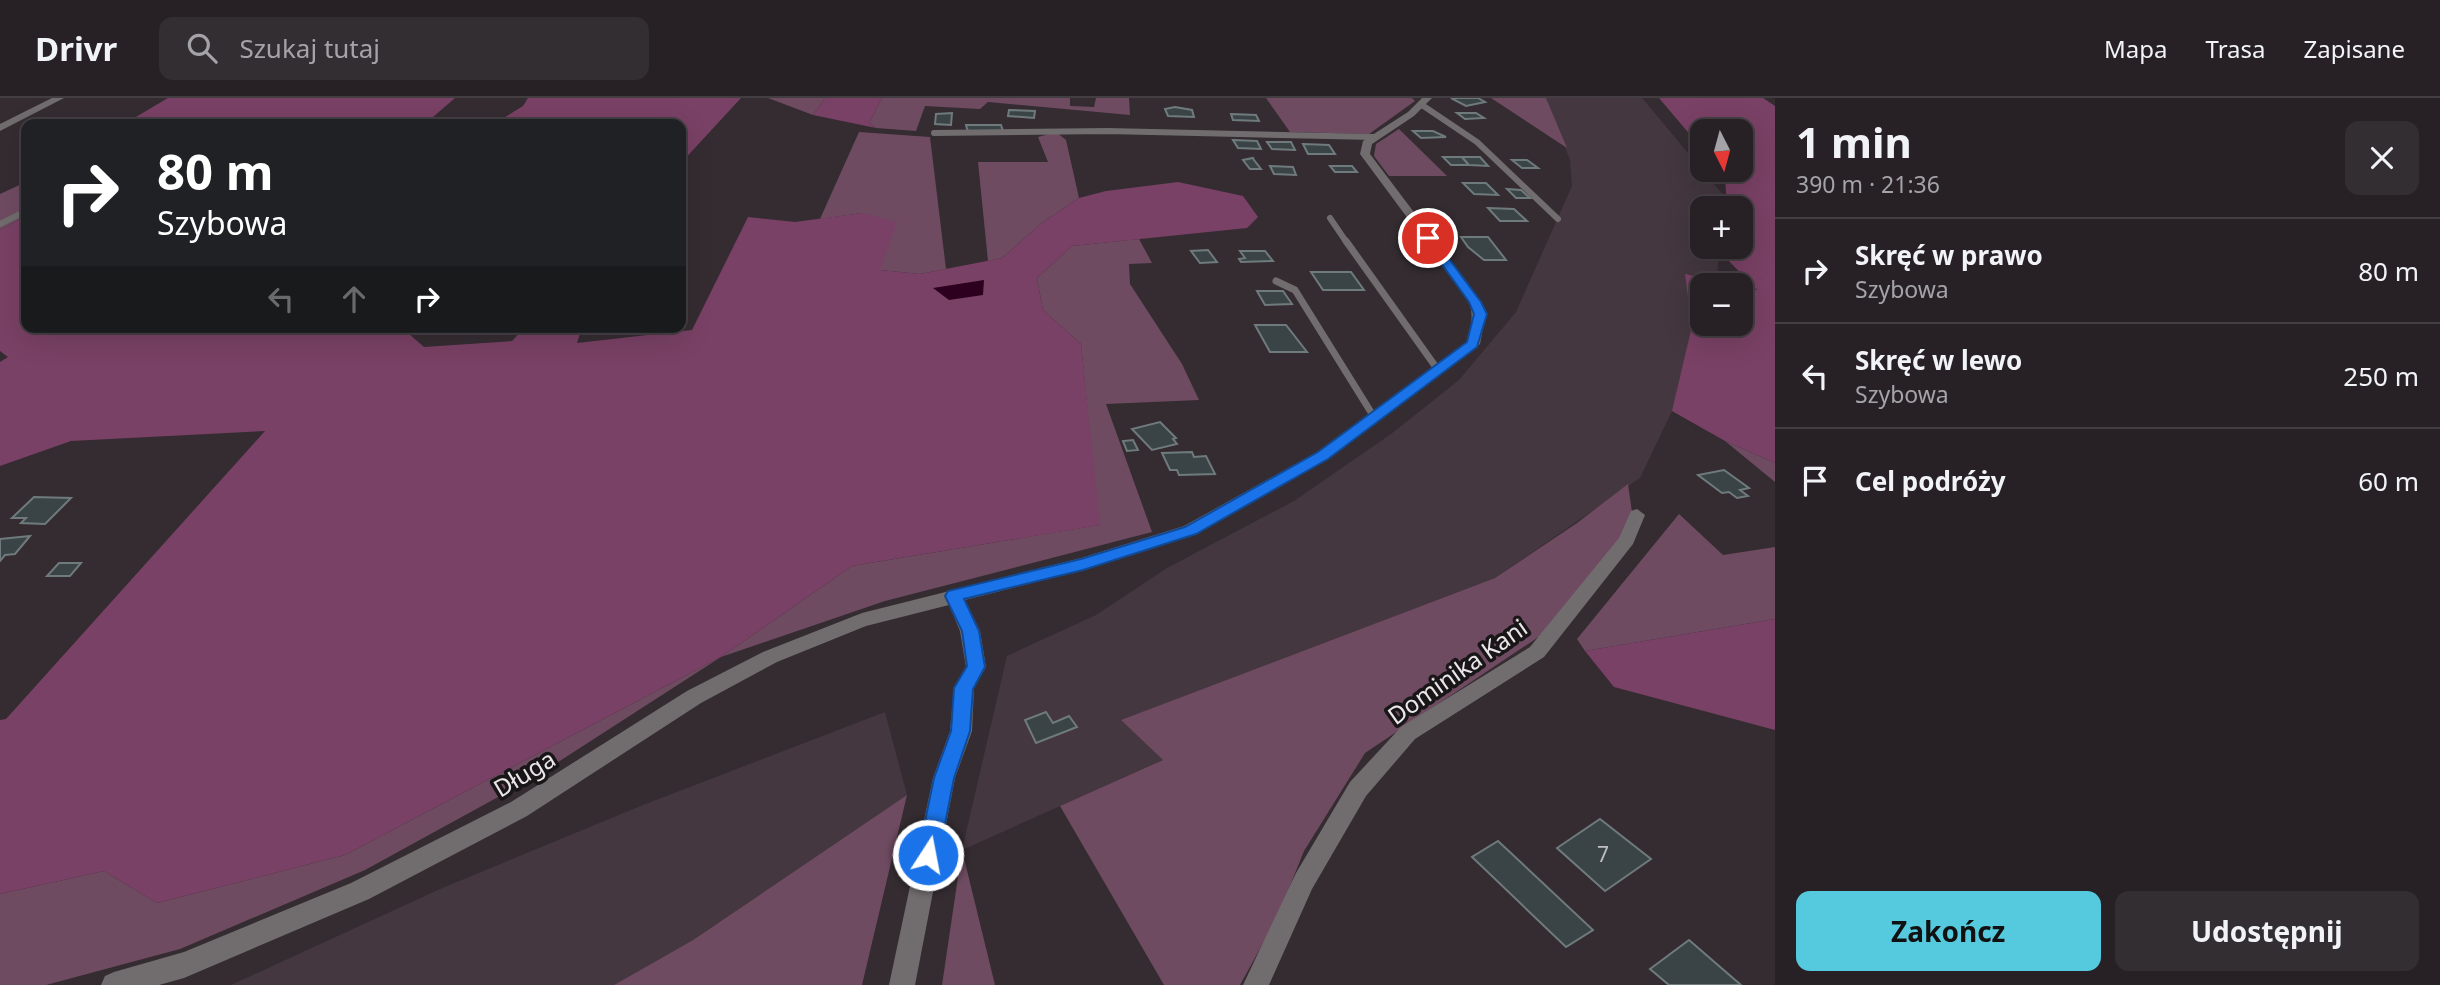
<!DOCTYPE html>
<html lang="pl">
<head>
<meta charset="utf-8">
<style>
  body { margin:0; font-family:"Noto Sans",sans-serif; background:#332e32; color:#f1f3f6; height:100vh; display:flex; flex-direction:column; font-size:26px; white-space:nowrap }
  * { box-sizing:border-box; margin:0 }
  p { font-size:23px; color:#a4a3a7 }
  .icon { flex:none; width:38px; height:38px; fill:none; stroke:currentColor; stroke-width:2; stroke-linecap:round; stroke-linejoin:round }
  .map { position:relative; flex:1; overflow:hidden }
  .side { display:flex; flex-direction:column; background:#272125; width:665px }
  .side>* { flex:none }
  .banner { position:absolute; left:21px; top:21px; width:665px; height:214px; border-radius:14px; box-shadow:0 7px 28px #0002,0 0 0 2px #433e42; background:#202124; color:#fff; overflow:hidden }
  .needle { width:46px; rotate:174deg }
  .controls { position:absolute; left:1690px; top:21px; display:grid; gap:14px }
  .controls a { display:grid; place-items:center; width:63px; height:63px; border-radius:14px; background:#272125; box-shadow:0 7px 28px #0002,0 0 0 2px #433e42; font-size:35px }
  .pin { position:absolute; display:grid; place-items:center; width:60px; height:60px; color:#fff; margin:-30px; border:4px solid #fff; border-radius:50%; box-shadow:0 2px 7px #0007 }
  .me { position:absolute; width:77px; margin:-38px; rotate:11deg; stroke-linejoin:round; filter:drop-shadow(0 0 5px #0008) }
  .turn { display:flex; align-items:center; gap:24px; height:147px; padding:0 21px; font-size:32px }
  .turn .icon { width:91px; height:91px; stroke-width:2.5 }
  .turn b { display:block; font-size:49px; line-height:60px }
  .lanes { display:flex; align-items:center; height:66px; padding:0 21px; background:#0003; justify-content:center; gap:35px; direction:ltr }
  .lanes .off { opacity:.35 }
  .round { display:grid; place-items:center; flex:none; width:74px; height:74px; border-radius:14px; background:#332e32 }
  .summary { display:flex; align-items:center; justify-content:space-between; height:119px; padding:0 21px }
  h1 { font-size:42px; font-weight:700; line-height:52px }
  .action { display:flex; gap:14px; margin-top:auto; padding:14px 21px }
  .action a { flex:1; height:80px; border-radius:14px; background:#55cadf; color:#111; font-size:28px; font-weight:700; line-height:80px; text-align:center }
  .action a+a { background:#332e32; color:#f1f3f6 }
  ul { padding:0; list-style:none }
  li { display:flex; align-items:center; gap:21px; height:105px; padding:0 21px; border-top:2px solid #433e42 }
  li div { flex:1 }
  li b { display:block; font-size:26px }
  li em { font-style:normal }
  header { display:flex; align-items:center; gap:42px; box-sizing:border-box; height:98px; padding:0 35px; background:#272125; border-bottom:2px solid #433e42 }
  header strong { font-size:33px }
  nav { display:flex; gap:38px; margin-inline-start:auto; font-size:24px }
  .search { width:490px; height:63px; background:#332e32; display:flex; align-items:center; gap:18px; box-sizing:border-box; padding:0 24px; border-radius:14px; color:#a4a3a7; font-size:26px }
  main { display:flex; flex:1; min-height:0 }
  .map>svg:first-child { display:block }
</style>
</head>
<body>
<header>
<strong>Drivr</strong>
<div class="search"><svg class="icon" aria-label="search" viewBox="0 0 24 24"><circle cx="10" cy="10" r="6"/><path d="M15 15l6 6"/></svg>Szukaj tutaj</div>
<nav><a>Mapa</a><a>Trasa</a><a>Zapisane</a></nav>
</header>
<main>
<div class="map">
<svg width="1775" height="887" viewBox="0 0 1775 887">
  <rect width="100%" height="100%" fill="#342c31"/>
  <!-- built -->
  <g fill="#44373f">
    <path d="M1546 0H1642L1734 110H1703V149H1719L1717 187H1703L1704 258 1672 313 1640 380 1495 480 1122 622 1163 662 962 752 1007 558 1096 517 1167 470 1294 403 1391 336 1459 282 1516 214 1572 88 1570 62Z"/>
    <path d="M885 614 907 697 693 842 614 887H231L440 791 643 707Z"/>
  </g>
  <!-- green -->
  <g fill="#6f4b61">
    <path d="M768 0H825L813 17Z"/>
    <path d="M882 0H1070V8L1094 9 1096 0H1129L1130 17 988 4 980 11 925 8 916 33 876 30 869 25Z"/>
    <path d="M1266 0H1412L1415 3 1369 36 1290 34Z"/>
    <path d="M1491 0H1546L1567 50Z"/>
    <path d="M1399 31 1447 78H1389L1374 58 1376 46Z"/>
    <path d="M859 34 930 39 946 171 920 176 880 172 862 115 820 121Z"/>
    <path d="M1056 34 1066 42 1079 100 1043 124 1002 160 988 163 978 64H1048L1038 39Z"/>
    <path d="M26 84V118L0 132V96Z"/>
    <path d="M1139 141 1152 165 1129 166 1130 186 1182 266 1199 302 1106 306 1152 434 885 503 721 559 538 677 365 772 180 851 46 887H0V796L104 773 157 805 345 757 721 559 852 468 1099 427 1081 246 1043 212 1037 180 1072 148Z"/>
    <path d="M1725 343 1775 365V384Z"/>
    <path d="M1628 386 1633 421 1627 442 1540 538 1365 655 1304 753 1277 820 1240 887H1164L1060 708 1163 662 1121 622 1495 480 1577 425Z"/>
    <path d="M1679 416 1723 457 1775 449V521L1585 553 1577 541Z"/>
    <path d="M907 697 862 887H614L693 842Z"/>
    <path d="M962 752 995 887H942Z"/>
  </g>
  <!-- forest -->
  <g fill="#794165">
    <path d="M168 0H455L425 26H124Z"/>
    <path d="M528 0H741L681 65V26H494L523 8Z"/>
    <path d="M825 0H882L869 25 876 30 813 17Z"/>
    <path d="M1659 0H1763L1775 8V365L1725 343 1672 313 1692 228 1685 176 1734 187H1703V226H1741V189L1757 192 1725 159 1727 149H1741V110H1727L1725 79 1719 72H1741V33H1703V52Z"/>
    <path d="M1178 84 1243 98 1258 119 1247 130 1072 148 1037 180 1043 212 1081 246 1100 427 852 468 721 559 345 757 157 805 104 773 0 796V622L6 621 265 333 71 343 0 368V264L8 259 0 253V132L26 118V229H401L424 249 512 243 525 229H582L577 245 692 232 748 119 795 124 862 115 897 124 880 172 920 176 1002 160 1043 124 1079 100 1106 93Z"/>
    <path d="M1775 521V632L1614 589 1585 553Z"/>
  </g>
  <!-- water -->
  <path fill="#2c001e" d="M984 182 983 197 949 202 933 190Z"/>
  <!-- building -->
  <g fill="#3a4446" stroke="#6f7a7c" stroke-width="2">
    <path d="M1451 0H1478L1485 4 1466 8Z"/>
    <path d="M1175 9 1192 12 1194 19 1168 18 1165 11Z"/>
    <path d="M1009 12 1035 13 1034 20 1008 18Z"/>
    <path d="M952 15 951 27 935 26 936 16Z"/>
    <path d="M1457 15H1476L1484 20 1465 21Z"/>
    <path d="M1231 16 1256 17 1259 23 1233 22Z"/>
    <path d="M966 27H1001L1003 33 968 34Z"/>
    <path d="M1413 33H1433L1446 39 1421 40Z"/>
    <path d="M1233 42 1257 43 1261 51 1238 50Z"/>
    <path d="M1267 44H1291L1295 52 1272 51Z"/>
    <path d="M1303 46 1329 47 1335 56H1308Z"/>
    <path d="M1443 59H1462L1469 67H1451Z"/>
    <path d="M1462 59H1480L1488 68 1469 67Z"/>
    <path d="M1253 60 1254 62 1261 71H1250L1243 62Z"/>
    <path d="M1512 62H1527L1538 70H1522Z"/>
    <path d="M1270 68 1293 69 1296 77 1274 76Z"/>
    <path d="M1330 68H1352L1357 74H1335Z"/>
    <path d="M1463 85H1486L1498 97 1474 96Z"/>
    <path d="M1507 91 1521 92 1530 100H1516Z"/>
    <path d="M1488 110 1514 111 1527 123H1500Z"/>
    <path d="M1461 139H1488L1506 162H1484L1468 149Z"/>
    <path d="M1208 152 1217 164 1200 165 1191 153Z"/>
    <path d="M1240 153H1265L1273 163 1241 164 1239 161 1245 160Z"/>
    <path d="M1311 174H1351L1364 192H1323Z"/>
    <path d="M1257 193H1283L1292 206 1265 207Z"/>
    <path d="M1255 227H1286L1307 254H1270Z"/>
    <path d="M1160 324 1176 340 1173 341 1177 346 1152 352 1132 331Z"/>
    <path d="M1133 342 1138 352 1127 353 1123 343Z"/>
    <path d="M1192 354 1194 359 1206 358 1215 376 1179 377 1177 372H1170L1162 355Z"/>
    <path d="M1724 372 1749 390 1740 392 1748 398 1737 400 1729 394 1722 395 1698 377Z"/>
    <path d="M34 399 71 400 45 426 21 425 26 420H12Z"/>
    <path d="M30 438 15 456 5 457 0 463V441Z"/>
    <path d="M59 465H81L70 478H47Z"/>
    <path d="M1046 614 1053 625 1069 618 1077 629 1036 645 1025 622Z"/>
    <path d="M1600 721 1651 761 1605 793 1557 750Z"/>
    <path d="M1498 743 1593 832 1566 849 1472 759Z"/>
    <path d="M1689 842 1741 887H1669L1650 871Z"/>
  </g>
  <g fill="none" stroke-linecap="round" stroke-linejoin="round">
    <!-- lane-far1 -->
    <g stroke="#716d6f" stroke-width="6">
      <path d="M1422 7 1477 44 1558 121"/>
      <path d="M934 35 1108 33 1375 39"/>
      <path d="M1330 120 1347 145"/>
      <path d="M0 126 26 113"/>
    </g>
    <!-- lane -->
    <g stroke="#716d6f" stroke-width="7">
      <path d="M1346 143 1438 272"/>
      <path d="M1276 183 1295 192 1374 319"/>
    </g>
    <!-- street -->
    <g fill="#716d6f" fill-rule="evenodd">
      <path d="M52 0H64L0 33V26Z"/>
      <path d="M1422 0H1432L1414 18 1372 46 1370 56 1481 203 1485 220 1480 246 1329 360 1196 436 1083 472 965 502 980 533 986 569 974 590 972 633 955 680 915 887H889L933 680 950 633 954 590 966 569 960 533 949 507 866 528 777 564 701 605 527 718 369 801 184 880 159 887H101L105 878 114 874 184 854 351 785 511 704 687 593 763 554 862 515 1081 460 1184 428 1317 354 1467 244C1471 230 1474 218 1469 203L1360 56 1363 43 1408 14Z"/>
      <path d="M1637 411 1645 417 1633 446 1544 559 1415 641 1366 698 1312 791 1269 887H1243L1296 775 1350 684 1401 629 1530 549 1619 440 1631 413Z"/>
    </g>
  </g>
  <!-- route -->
  <path fill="#1a73e8" stroke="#114b97" stroke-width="2" d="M1424 138H1432L1481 204 1487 216 1477 249 1328 361 1196 436 1083 472 964 501 979 533 985 569 973 591 970 633 954 680 939 757 936 764 928 767 921 764 918 757 934 680 951 633 954 590 967 568 962 533 945 498 948 493 1081 461 1185 429 1318 354 1467 244 1474 216 1469 204 1423 140Z"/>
  <g text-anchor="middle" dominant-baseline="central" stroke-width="7" stroke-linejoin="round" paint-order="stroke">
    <!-- near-number labels -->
    <g font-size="21" fill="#bfbec0">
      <text x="1603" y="756">7</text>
    </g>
    <!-- near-street labels -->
    <g font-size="24" fill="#ebe6e9" stroke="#191618">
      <text transform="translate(1457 573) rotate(-35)">Dominika Kani</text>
      <text transform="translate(524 675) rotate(-31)">Długa</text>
    </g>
  </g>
</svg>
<div class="controls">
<a><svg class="needle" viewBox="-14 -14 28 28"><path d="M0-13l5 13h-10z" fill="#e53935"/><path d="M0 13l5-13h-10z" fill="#a4a3a7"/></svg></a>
<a>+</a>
<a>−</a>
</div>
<div class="pin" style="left:1428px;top:140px;background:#d93025"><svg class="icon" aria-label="arrive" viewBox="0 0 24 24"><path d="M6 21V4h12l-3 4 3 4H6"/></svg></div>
<svg class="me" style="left:928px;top:757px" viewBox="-20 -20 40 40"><circle r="17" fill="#1a73e8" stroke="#fff" stroke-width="3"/><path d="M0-11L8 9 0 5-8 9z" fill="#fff"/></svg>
<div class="banner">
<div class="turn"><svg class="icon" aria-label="right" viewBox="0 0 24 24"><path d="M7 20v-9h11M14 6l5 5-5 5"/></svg><div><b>80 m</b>Szybowa</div></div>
<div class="lanes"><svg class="icon off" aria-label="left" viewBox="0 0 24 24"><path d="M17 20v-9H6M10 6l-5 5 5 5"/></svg><svg class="icon off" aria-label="ahead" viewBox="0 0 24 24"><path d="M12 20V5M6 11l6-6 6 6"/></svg><svg class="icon" aria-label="right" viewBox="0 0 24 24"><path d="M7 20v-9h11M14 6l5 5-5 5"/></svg></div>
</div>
</div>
<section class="side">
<div class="summary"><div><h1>1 min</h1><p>390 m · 21:36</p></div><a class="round"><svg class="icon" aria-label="close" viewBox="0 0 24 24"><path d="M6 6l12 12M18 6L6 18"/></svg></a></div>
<ul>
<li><svg class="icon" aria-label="right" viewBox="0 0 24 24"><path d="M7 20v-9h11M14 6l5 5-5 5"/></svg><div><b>Skręć w prawo</b><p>Szybowa</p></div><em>80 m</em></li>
<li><svg class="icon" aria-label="left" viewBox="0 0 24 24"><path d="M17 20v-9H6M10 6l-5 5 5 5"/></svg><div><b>Skręć w lewo</b><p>Szybowa</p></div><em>250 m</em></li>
<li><svg class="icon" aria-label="arrive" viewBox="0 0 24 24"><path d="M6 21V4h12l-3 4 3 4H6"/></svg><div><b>Cel podróży</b></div><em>60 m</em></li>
</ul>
<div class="action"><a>Zakończ</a><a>Udostępnij</a></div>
</section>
</main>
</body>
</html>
